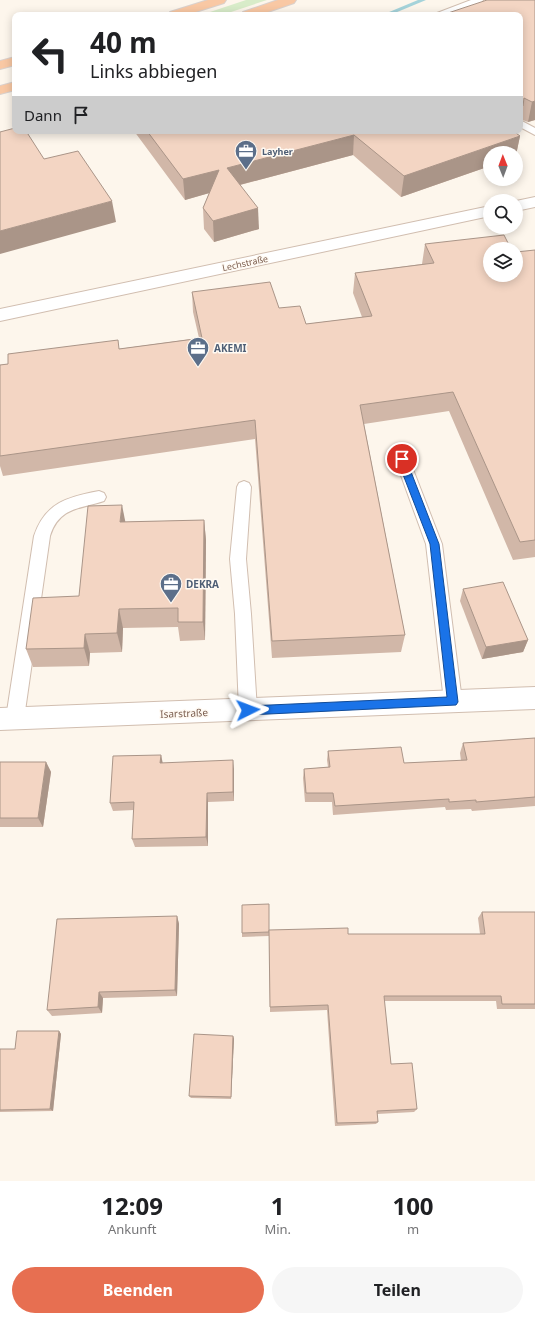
<!DOCTYPE html>
<html lang="de">
<head>
<meta charset="utf-8">
<style>
  body { margin:0; font-family:"Noto Sans",sans-serif; background:#f6f6f6; color:#202124; height:100vh; display:flex; flex-direction:column; font-size:15px; white-space:nowrap }
  * { box-sizing:border-box; margin:0 }
  p { font-size:13px; color:#757577 }
  .icon { flex:none; width:22px; height:22px; fill:none; stroke:currentColor; stroke-width:2; stroke-linecap:round; stroke-linejoin:round }
  .map { position:relative; height:1181px; overflow:hidden }
  .panel { display:flex; flex-direction:column; background:#fff; flex:1 }
  .panel>* { flex:none }
  .top-card { position:absolute; left:12px; top:12px; width:511px; height:122px; border-radius:8px; box-shadow:0 2px 10px #0003; background:#fff; color:#202124; overflow:hidden }
  .needle { width:26px; rotate:359deg }
  .fabs { position:absolute; left:483px; top:146px; display:grid; gap:8px }
  .fabs a { display:grid; place-items:center; width:40px; height:40px; border-radius:50%; background:#fff; box-shadow:0 2px 10px #0003; font-size:20px }
  .pin { position:absolute; display:grid; place-items:center; width:34px; height:34px; color:#fff; margin:-17px; border:2px solid #fff; border-radius:50%; box-shadow:0 1px 4px #0007 }
  .me { position:absolute; width:44px; margin:-22px; rotate:87deg; stroke-linejoin:round; filter:drop-shadow(0 0 3px #0008) }
  .turn { display:flex; align-items:center; gap:14px; height:84px; padding:0 12px; font-size:18px }
  .turn .icon { width:52px; height:52px; stroke-width:2.5 }
  .turn b { display:block; font-size:28px; line-height:34px }
  .then { display:flex; align-items:center; height:38px; padding:0 12px; background:#0003; gap:8px; font-size:15px }
  .eta { display:flex; justify-content:space-evenly; align-items:center; height:68px; text-align:center }
  .eta b { font-size:24px; font-weight:700; line-height:28px }
  .cta { display:flex; gap:8px; margin-top:auto; padding:8px 12px }
  .cta a { flex:1; height:46px; border-radius:24px; background:#e76f51; color:#fff; font-size:16px; font-weight:700; line-height:46px; text-align:center }
  .cta a+a { background:#f6f6f6; color:#202124 }
  .map>svg:first-child { display:block }
</style>
</head>
<body>
<div class="map">
<svg width="535" height="1181" viewBox="0 0 535 1181">
  <rect width="100%" height="100%" fill="#fdf6ec"/>
  <!-- green -->
  <path fill="#d8ecc9" d="M246 0H267L222 15H201Z"/>
  <g fill="none" stroke-linecap="round" stroke-linejoin="round">
    <!-- stream -->
    <path fill="#a5d3da" fill-rule="evenodd" d="M418 0H426L390 15H382Z"/>
    <!-- service casing -->
    <g stroke="#d1beb0" stroke-width="2">
      <g id="service">
        <path d="M471 0H483L482 2 448 15H435L437 13Z"/>
        <path d="M520 120 535 128V135L520 127Z"/>
        <path d="M402 454 407 455 409 459 442 544 462 701 459 706 453 709 447 706 444 701 426 544 395 459 397 455Z"/>
        <path d="M244 481 249 483 251 487 246 559 251 614 257 710 254 716 248 718 242 716 239 710 235 614 230 559 237 487 239 483Z"/>
        <path d="M99 491 104 493 106 497 104 501C80 509 59 507 50 536L24 718 21 724 15 726 9 724 6 718 34 536C45 503 67 497 99 491Z"/>
      </g>
    </g>
    <!-- minor casing -->
    <g stroke="#d1beb0" stroke-width="2">
      <g id="minor">
        <path d="M535 197V207L516 211V201Z"/>
        <path d="M490 206V216L0 321V309Z"/>
        <path d="M535 687V709L0 730V708Z"/>
      </g>
    </g>
    <!-- trunk casing -->
    <g stroke="#dad1cd" stroke-width="2">
      <g id="trunk">
        <path d="M208 0H226L224 3 186 15H168L170 12Z"/>
        <path d="M278 0H296L294 3 259 15H241L243 12Z"/>
        <path d="M15 57V65L0 69V61Z"/>
        <path d="M15 82V90L0 94V86Z"/>
      </g>
    </g>
    <!-- service -->
    <use href="#service" fill="#fff" fill-rule="evenodd"/>
    <!-- minor -->
    <use href="#minor" fill="#fff" fill-rule="evenodd"/>
    <!-- trunk -->
    <use href="#trunk" fill="#f9c8a4" fill-rule="evenodd"/>
  </g>
  <!-- wall -->
  <g fill="#d1b7a8">
    <path d="M535 0V120L528 122 520 119Z"/>
    <path d="M134 131H513L520 136 516 155V153H490V166L401 197 353 155 240 185 259 229 214 242 204 229 203 208 209 193 185 200Z"/>
    <path d="M425 244 490 275 535 250V557L513 560 449 411 364 424 405 635 401 652 272 658 255 439 3 476 0 466V365L199 338 193 312 192 292 279 308 306 324 362 317 353 293 355 273 422 264Z"/>
    <path d="M204 520 206 540 205 640 180 641 178 627 123 628 122 652 90 653 89 666 33 667 26 649 79 596 125 522Z"/>
    <path d="M463 589 528 640 523 652 482 659 460 601Z"/>
    <path d="M535 738V806L472 811 471 809 446 810 445 807 333 815 332 802H305L303 778 304 769 328 767 327 760 328 751 404 763 461 761 460 753 463 743Z"/>
    <path d="M161 755 162 763 234 769V801L208 802V846L135 847 132 839 134 810 113 811 110 803Z"/>
    <path d="M0 762H46L51 772 43 827H0Z"/>
    <path d="M482 912H535V1009H497L496 1001H384L391 1064 417 1109 414 1112 377 1114 378 1122 376 1124 335 1126 327 1010 270 1012 269 936 242 937V933L269 932 348 934H480L478 918Z"/>
    <path d="M177 916 179 924 177 996 103 998 102 1013 52 1016 47 1010Z"/>
    <path d="M59 1031 61 1034 53 1111 0 1112V1049H15Z"/>
    <path d="M233 1036 234 1039 231 1099 191 1098 189 1096Z"/>
  </g>
  <!-- shaded-wall -->
  <g fill="#aa9588">
    <path d="M535 101V120L528 122 532 102Z"/>
    <path d="M523 106 520 119V107Z"/>
    <path d="M354 135 353 155 228 188 227 168Z"/>
    <path d="M520 136 516 155V153H490V166L401 197 404 176Z"/>
    <path d="M219 170 220 190 185 200 183 179Z"/>
    <path d="M112 201 116 222 0 254V231Z"/>
    <path d="M258 208 259 229 214 242 213 221Z"/>
    <path d="M122 505 126 525 120 522Z"/>
    <path d="M204 520 206 540 205 640 203 622Z"/>
    <path d="M119 609 123 628 122 652 117 633Z"/>
    <path d="M85 634 90 653 89 666 84 648Z"/>
    <path d="M528 640 523 652 482 659 486 647Z"/>
    <path d="M161 755 163 764 160 763Z"/>
    <path d="M233 760 234 769V801L233 792Z"/>
    <path d="M46 762 51 772 43 827 38 818Z"/>
    <path d="M207 793 208 802V846L206 837Z"/>
    <path d="M177 916 179 924 177 996 175 990Z"/>
    <path d="M99 992 103 998 102 1013 98 1007Z"/>
    <path d="M59 1031 61 1034 53 1111 50 1109Z"/>
    <path d="M233 1036 234 1039 231 1099V1097Z"/>
  </g>
  <!-- building -->
  <g fill="#f3d5c3" stroke="#aa9588">
    <path d="M487 0H535V101L532 102 524 98 523 106 520 107V15H442Z"/>
    <path d="M15 128V131H26L44 159 78 151 112 201 0 231V132Z"/>
    <path d="M147 131H513L520 136 404 176 354 135 227 168 258 208 213 221 203 208 219 170 183 179Z"/>
    <path d="M504 235 511 249H490V275H516V252L535 250V540L520 542 453 392 360 405 405 635 272 641 255 420 0 456V365L8 364V354L118 340 119 349 202 338 192 292 270 282 279 308 300 306 306 324 372 316 355 273 434 263 425 244Z"/>
    <path d="M122 505 120 522 204 520 203 622H178V608L119 609 117 633 85 634 84 648 26 649 33 598 79 596 88 506Z"/>
    <path d="M503 582 528 640 486 647 463 589Z"/>
    <path d="M535 738V797L476 802V800L449 802V799L335 806 333 793H306L304 769 330 767 328 751 401 747 404 763 467 760 463 743Z"/>
    <path d="M161 755 160 763 233 760V792L207 793 206 837 132 839 134 802 110 803 113 756Z"/>
    <path d="M0 762H46L38 818H0Z"/>
    <path d="M269 904V932L242 933V905Z"/>
    <path d="M482 912H535V1004H502L501 996H384L391 1064 412 1063 417 1109 377 1111 378 1122 337 1123 328 1005 270 1007 269 930 348 928V934H485Z"/>
    <path d="M177 916 175 990 99 992 98 1007 47 1010 57 919Z"/>
    <path d="M17 1031H59L50 1109 0 1110V1049H15Z"/>
    <path d="M194 1034 233 1036 231 1097 189 1096Z"/>
  </g>
  <!-- route -->
  <path fill="#1a73e8" stroke="#114b97" d="M402 456 406 459 439 544 458 702 456 705 248 715 245 714 243 710 245 707 248 706 447 697 430 544 397 459Z"/>
  <!-- icons -->
  <defs>
    <g id="office-pin" transform="scale(1.15)"><path d="M0 17L-7.5 6A9.5 9.5 0 1 1 7.5 6Z" fill="#5c6f8a" stroke="#fffaf3"/><path d="M-6-3h4V-5.5h4V-3h4V5H-6ZM-1-4.5V-3h2v-1.5ZM-6 0V1H6V0Z" fill="#fff"/></g>
  </defs>
  <g fill-rule="evenodd">
    <use href="#office-pin" x="246" y="151"/>
    <use href="#office-pin" x="198" y="348"/>
    <use href="#office-pin" x="171" y="584"/>
  </g>
  <g text-anchor="middle" dominant-baseline="central" stroke-width="3" stroke-linejoin="round" paint-order="stroke">
    <!-- far-service labels -->
    <g font-size="9" font-weight="bold" fill="#4e5e75" stroke="#fffaf3" text-anchor="start">
      <text x="262" y="151">Layher</text>
    </g>
    <!-- far-street labels -->
    <g font-size="9" fill="#7a5c4d" stroke="#fffaf3">
      <text transform="translate(245 263) rotate(-12)">Lechstraße</text>
    </g>
    <!-- service labels -->
    <g font-size="10" font-weight="bold" fill="#4e5e75" stroke="#fffaf3" text-anchor="start">
      <text x="214" y="348">AKEMI</text>
      <text x="186" y="584">DEKRA</text>
    </g>
    <!-- street labels -->
    <g font-size="10" fill="#7a5c4d" stroke="#fffaf3">
      <text transform="translate(184 713) rotate(-2)">Isarstraße</text>
    </g>
  </g>
</svg>
<div class="fabs">
<a><svg class="needle" viewBox="-14 -14 28 28"><path d="M0-13l5 13h-10z" fill="#e53935"/><path d="M0 13l5-13h-10z" fill="#757577"/></svg></a>
<a><svg class="icon" aria-label="search" viewBox="0 0 24 24"><circle cx="10" cy="10" r="6"/><path d="M15 15l6 6"/></svg></a>
<a><svg class="icon" aria-label="layers" viewBox="0 0 24 24"><path d="M12 4l9 5-9 5-9-5zM3 14l9 5 9-5"/></svg></a>
</div>
<div class="pin" style="left:402px;top:459px;background:#d93025"><svg class="icon" aria-label="arrive" viewBox="0 0 24 24"><path d="M6 21V4h12l-3 4 3 4H6"/></svg></div>
<svg class="me" style="left:248px;top:710px" viewBox="-20 -20 40 40"><path d="M0-17L14 15 0 8-14 15z" fill="#1a73e8" stroke="#fff" stroke-width="4"/></svg>
<div class="top-card">
<div class="turn"><svg class="icon" aria-label="left" viewBox="0 0 24 24"><path d="M17 20v-9H6M10 6l-5 5 5 5"/></svg><div><b>40 m</b>Links abbiegen</div></div>
<div class="then">Dann<svg class="icon" aria-label="arrive" viewBox="0 0 24 24"><path d="M6 21V4h12l-3 4 3 4H6"/></svg></div>
</div>
</div>
<section class="panel">
<div class="eta">
<div><b>12:09</b><p>Ankunft</p></div>
<div><b>1</b><p>Min.</p></div>
<div><b>100</b><p>m</p></div>
</div>
<div class="cta"><a>Beenden</a><a>Teilen</a></div>
</section>
</body>
</html>
